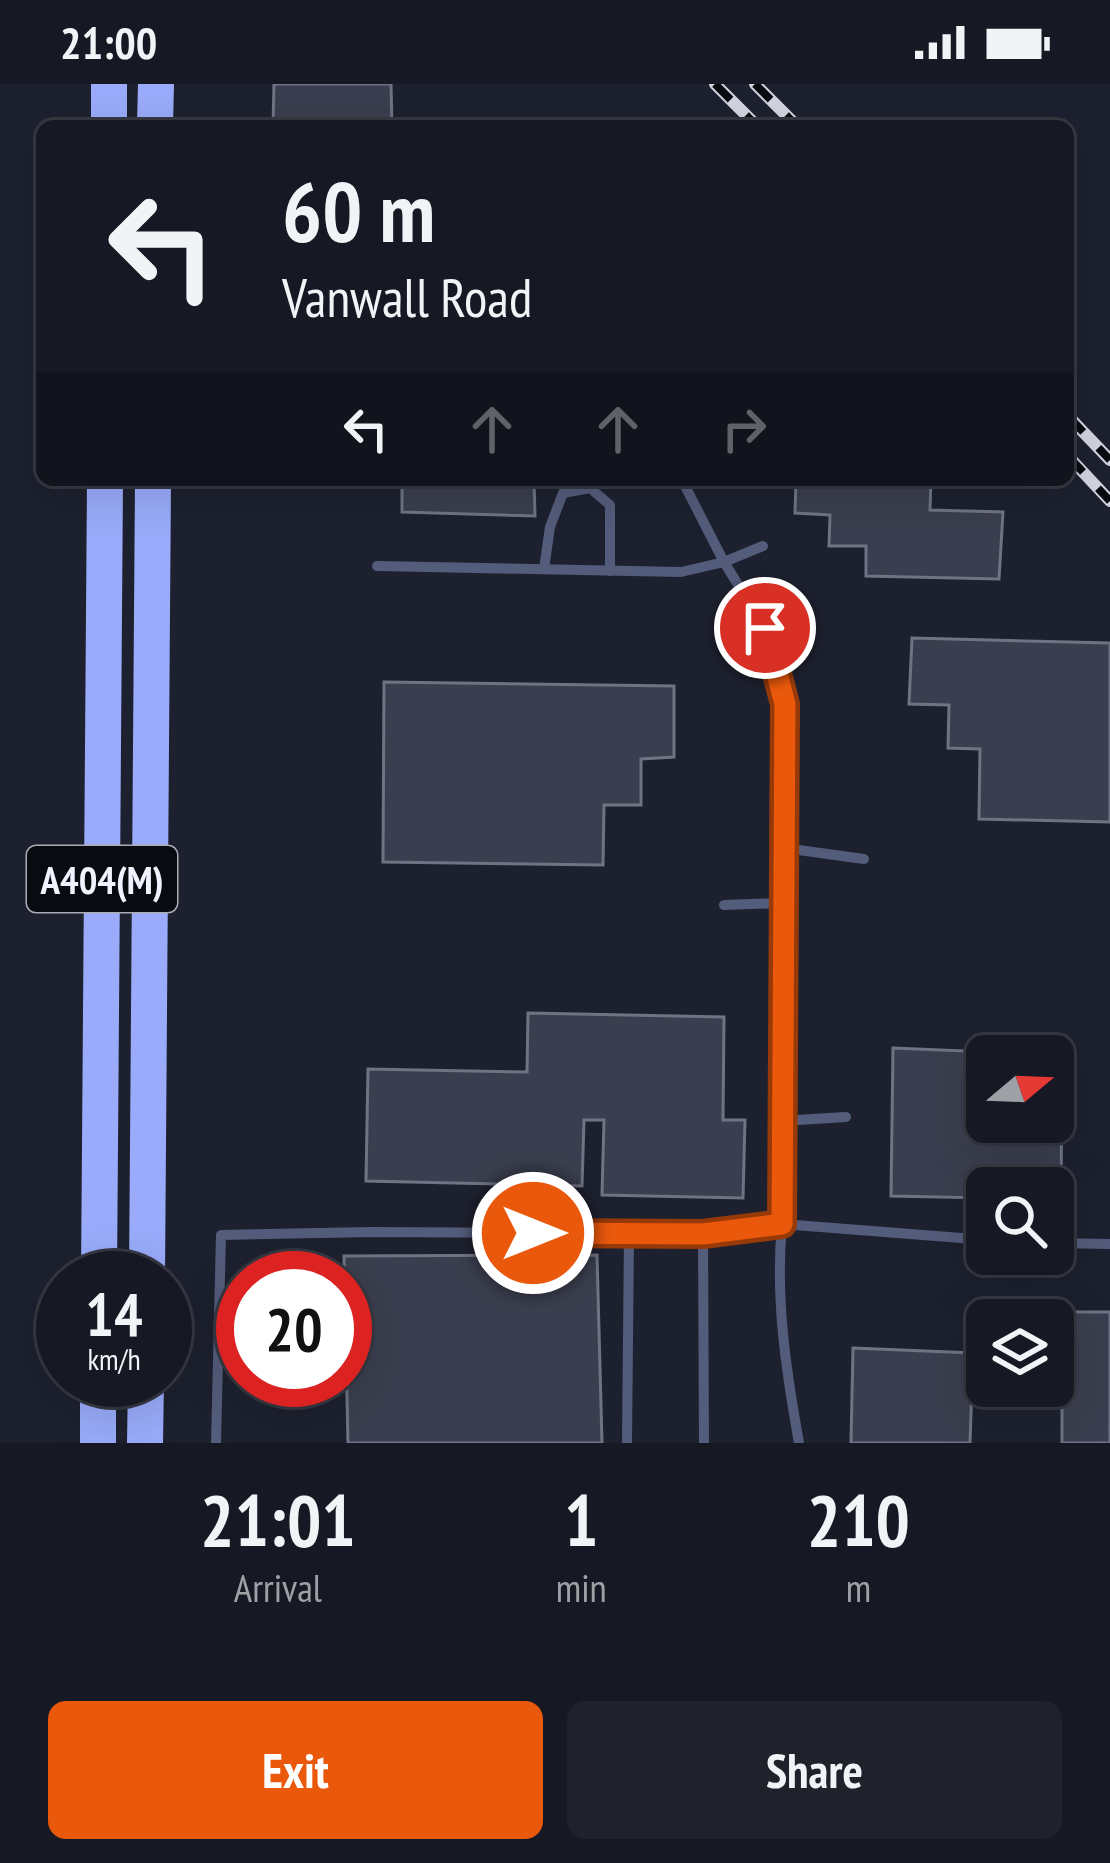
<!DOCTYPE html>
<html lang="en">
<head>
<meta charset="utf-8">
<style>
  body { margin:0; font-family:"PT Sans Narrow",sans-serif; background:#1f222b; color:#f1f3f6; height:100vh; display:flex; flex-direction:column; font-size:45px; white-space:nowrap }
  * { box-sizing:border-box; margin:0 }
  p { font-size:39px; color:#9ea0a6 }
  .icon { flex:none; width:66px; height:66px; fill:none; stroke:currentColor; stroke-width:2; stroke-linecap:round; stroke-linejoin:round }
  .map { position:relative; height:1359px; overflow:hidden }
  .drawer { display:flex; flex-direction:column; background:#161923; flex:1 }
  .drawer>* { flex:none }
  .hud { position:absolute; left:36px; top:36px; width:1038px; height:366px; border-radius:18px; box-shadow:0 12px 48px #0002,0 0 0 3px #353841; background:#161923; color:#f1f3f6; overflow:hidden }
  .needle { width:78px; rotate:71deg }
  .buttons { position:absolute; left:966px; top:951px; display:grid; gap:24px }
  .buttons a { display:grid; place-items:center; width:108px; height:108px; border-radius:18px; background:#161923; box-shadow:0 12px 48px #0002,0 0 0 3px #353841; font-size:60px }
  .speed { position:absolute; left:36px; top:1167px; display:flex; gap:24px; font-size:60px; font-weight:700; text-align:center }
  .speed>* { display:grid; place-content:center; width:156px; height:156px; border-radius:50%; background:#161923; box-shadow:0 12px 48px #0002,0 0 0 3px #353841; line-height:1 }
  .speed small { font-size:30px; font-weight:400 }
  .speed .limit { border:18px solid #d22; background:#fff; color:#111 }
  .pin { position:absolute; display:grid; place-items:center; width:102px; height:102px; color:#fff; margin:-51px; border:6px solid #fff; border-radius:50%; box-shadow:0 3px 12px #0007 }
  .me { position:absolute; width:132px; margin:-66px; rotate:90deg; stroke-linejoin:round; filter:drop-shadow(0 0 9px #0008) }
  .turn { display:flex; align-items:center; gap:42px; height:252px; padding:0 48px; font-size:54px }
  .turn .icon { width:156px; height:156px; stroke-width:2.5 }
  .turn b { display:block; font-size:84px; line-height:102px }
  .lanes { display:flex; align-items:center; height:114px; padding:0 48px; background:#0003; justify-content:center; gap:60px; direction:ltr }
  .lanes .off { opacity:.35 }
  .eta { display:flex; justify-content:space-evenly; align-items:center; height:204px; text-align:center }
  .eta b { font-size:72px; font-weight:800; line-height:84px }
  .cta { display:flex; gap:24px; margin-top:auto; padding:24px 48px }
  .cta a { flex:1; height:138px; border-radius:18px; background:#ea580c; color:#fff; font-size:48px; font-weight:800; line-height:138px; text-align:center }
  .cta a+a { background:#1f222b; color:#f1f3f6 }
  .status { display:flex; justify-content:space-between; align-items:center; height:84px; padding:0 60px; background:#161923; direction:ltr }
  .status svg { height:33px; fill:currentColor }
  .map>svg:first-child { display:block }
</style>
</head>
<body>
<div class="status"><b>21:00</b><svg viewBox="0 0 49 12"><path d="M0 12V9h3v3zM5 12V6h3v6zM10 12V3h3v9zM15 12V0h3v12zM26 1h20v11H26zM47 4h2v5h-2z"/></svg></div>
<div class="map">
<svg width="1110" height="1359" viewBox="0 0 1110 1359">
  <rect width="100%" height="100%" fill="#1d212f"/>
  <!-- building -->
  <g fill="#3a3e4e" stroke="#6f7485" stroke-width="3" fill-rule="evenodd">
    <path d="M274 0H391L392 42H273Z"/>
    <path d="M402 396H534L535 432 402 428Z"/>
    <path d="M796 396H931L930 426 1003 428 999 495 866 492V462H829L830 431 795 429Z"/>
    <path d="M912 554 1110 559V738L979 735 980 665 948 664 949 621 909 620Z"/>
    <path d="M384 598 674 602V673L641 675V721H604L603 781 383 778Z"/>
    <path d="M528 929 724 933 723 1036H745L743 1114 602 1111 604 1036H584L582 1102 366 1097 368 985 527 988Z"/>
    <path d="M893 964 1062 971 1061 1117 1053 1116V1104H987V1114L891 1112ZM987 972H1053V1038H987Z"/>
    <path d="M597 1171 602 1359H348L344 1172Z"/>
    <rect x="1062" y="1228" width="48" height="131"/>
    <path d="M853 1264 973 1269 970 1359H851Z"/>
  </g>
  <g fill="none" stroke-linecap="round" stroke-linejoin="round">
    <!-- service -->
    <g stroke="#545c7b" stroke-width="10">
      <path d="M682 396 724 478 765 544 785 620 782 1140C775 1214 786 1286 799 1359"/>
      <path d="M377 482 681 488 724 478 763 462"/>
      <path d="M544 485 550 443 563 409 590 404 610 421V487"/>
      <path d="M784 764 864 775"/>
      <path d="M724 821 782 819"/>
      <path d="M781 1037 846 1033"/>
      <path d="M703 1150 704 1359"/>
      <path d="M1053 1159 1110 1160"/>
      <path d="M216 1359 221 1151 371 1148 703 1150 782 1140 987 1156"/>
      <path d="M627 1359 629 1150"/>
    </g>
    <!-- motorway -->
    <g stroke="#99abfa" stroke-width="36">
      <path d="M109 42V0"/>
      <path d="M155 42 156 0"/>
      <path d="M99 1194 105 396"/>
      <path d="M147 1194 153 396"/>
      <path d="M98 1359V1296"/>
      <path d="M145 1359 146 1296"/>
    </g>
    <!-- rail casing -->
    <g stroke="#d2d5e0" stroke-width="12">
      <g id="rail">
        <path d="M715 0 757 42"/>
        <path d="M755 0 797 42"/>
        <path d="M1068 332 1110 376"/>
        <path d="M1068 372 1110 417"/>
      </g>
    </g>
    <!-- rail -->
    <use href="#rail" stroke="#090b11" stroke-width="8" stroke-dasharray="22" stroke-linecap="butt"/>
  </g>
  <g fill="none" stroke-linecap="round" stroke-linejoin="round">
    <!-- route casing -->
    <g stroke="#983908" stroke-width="30">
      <path id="route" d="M533 1149 703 1150 782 1140 785 620 765 544"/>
    </g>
    <!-- route -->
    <use href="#route" stroke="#ea580c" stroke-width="21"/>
  </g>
  <g text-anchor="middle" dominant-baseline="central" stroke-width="12" stroke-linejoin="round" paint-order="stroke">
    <!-- shield labels -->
    <rect fill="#090b11" stroke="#abadb6" stroke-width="3" x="27" y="762" width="150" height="66" rx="9"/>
    <g font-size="39" font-weight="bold" fill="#f0f2fd">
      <text x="102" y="795">A404(M)</text>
    </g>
  </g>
</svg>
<div class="buttons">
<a><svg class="needle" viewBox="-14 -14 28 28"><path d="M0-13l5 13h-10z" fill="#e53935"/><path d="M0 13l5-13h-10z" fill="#9ea0a6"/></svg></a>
<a><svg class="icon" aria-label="search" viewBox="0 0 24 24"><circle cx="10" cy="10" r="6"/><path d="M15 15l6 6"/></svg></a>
<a><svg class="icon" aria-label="layers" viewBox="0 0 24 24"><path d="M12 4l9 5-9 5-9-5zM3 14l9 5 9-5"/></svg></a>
</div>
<div class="speed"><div>14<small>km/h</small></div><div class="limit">20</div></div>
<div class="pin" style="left:765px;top:544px;background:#d93025"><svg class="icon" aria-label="arrive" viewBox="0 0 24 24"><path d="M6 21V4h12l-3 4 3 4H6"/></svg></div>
<svg class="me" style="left:533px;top:1149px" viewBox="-20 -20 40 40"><circle r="17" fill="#ea580c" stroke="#fff" stroke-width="3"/><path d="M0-11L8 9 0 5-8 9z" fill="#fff"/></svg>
<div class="hud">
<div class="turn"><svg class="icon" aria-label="left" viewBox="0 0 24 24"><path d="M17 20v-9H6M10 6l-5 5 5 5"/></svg><div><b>60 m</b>Vanwall Road</div></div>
<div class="lanes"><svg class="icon" aria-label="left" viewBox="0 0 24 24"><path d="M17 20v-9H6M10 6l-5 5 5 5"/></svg><svg class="icon off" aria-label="ahead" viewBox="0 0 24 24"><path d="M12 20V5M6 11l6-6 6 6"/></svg><svg class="icon off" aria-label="ahead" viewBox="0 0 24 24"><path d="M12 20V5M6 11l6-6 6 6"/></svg><svg class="icon off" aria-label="right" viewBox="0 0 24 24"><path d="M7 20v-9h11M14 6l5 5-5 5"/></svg></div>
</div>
</div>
<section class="drawer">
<div class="eta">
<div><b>21:01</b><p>Arrival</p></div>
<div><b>1</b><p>min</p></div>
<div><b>210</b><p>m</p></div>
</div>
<div class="cta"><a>Exit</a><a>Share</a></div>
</section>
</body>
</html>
